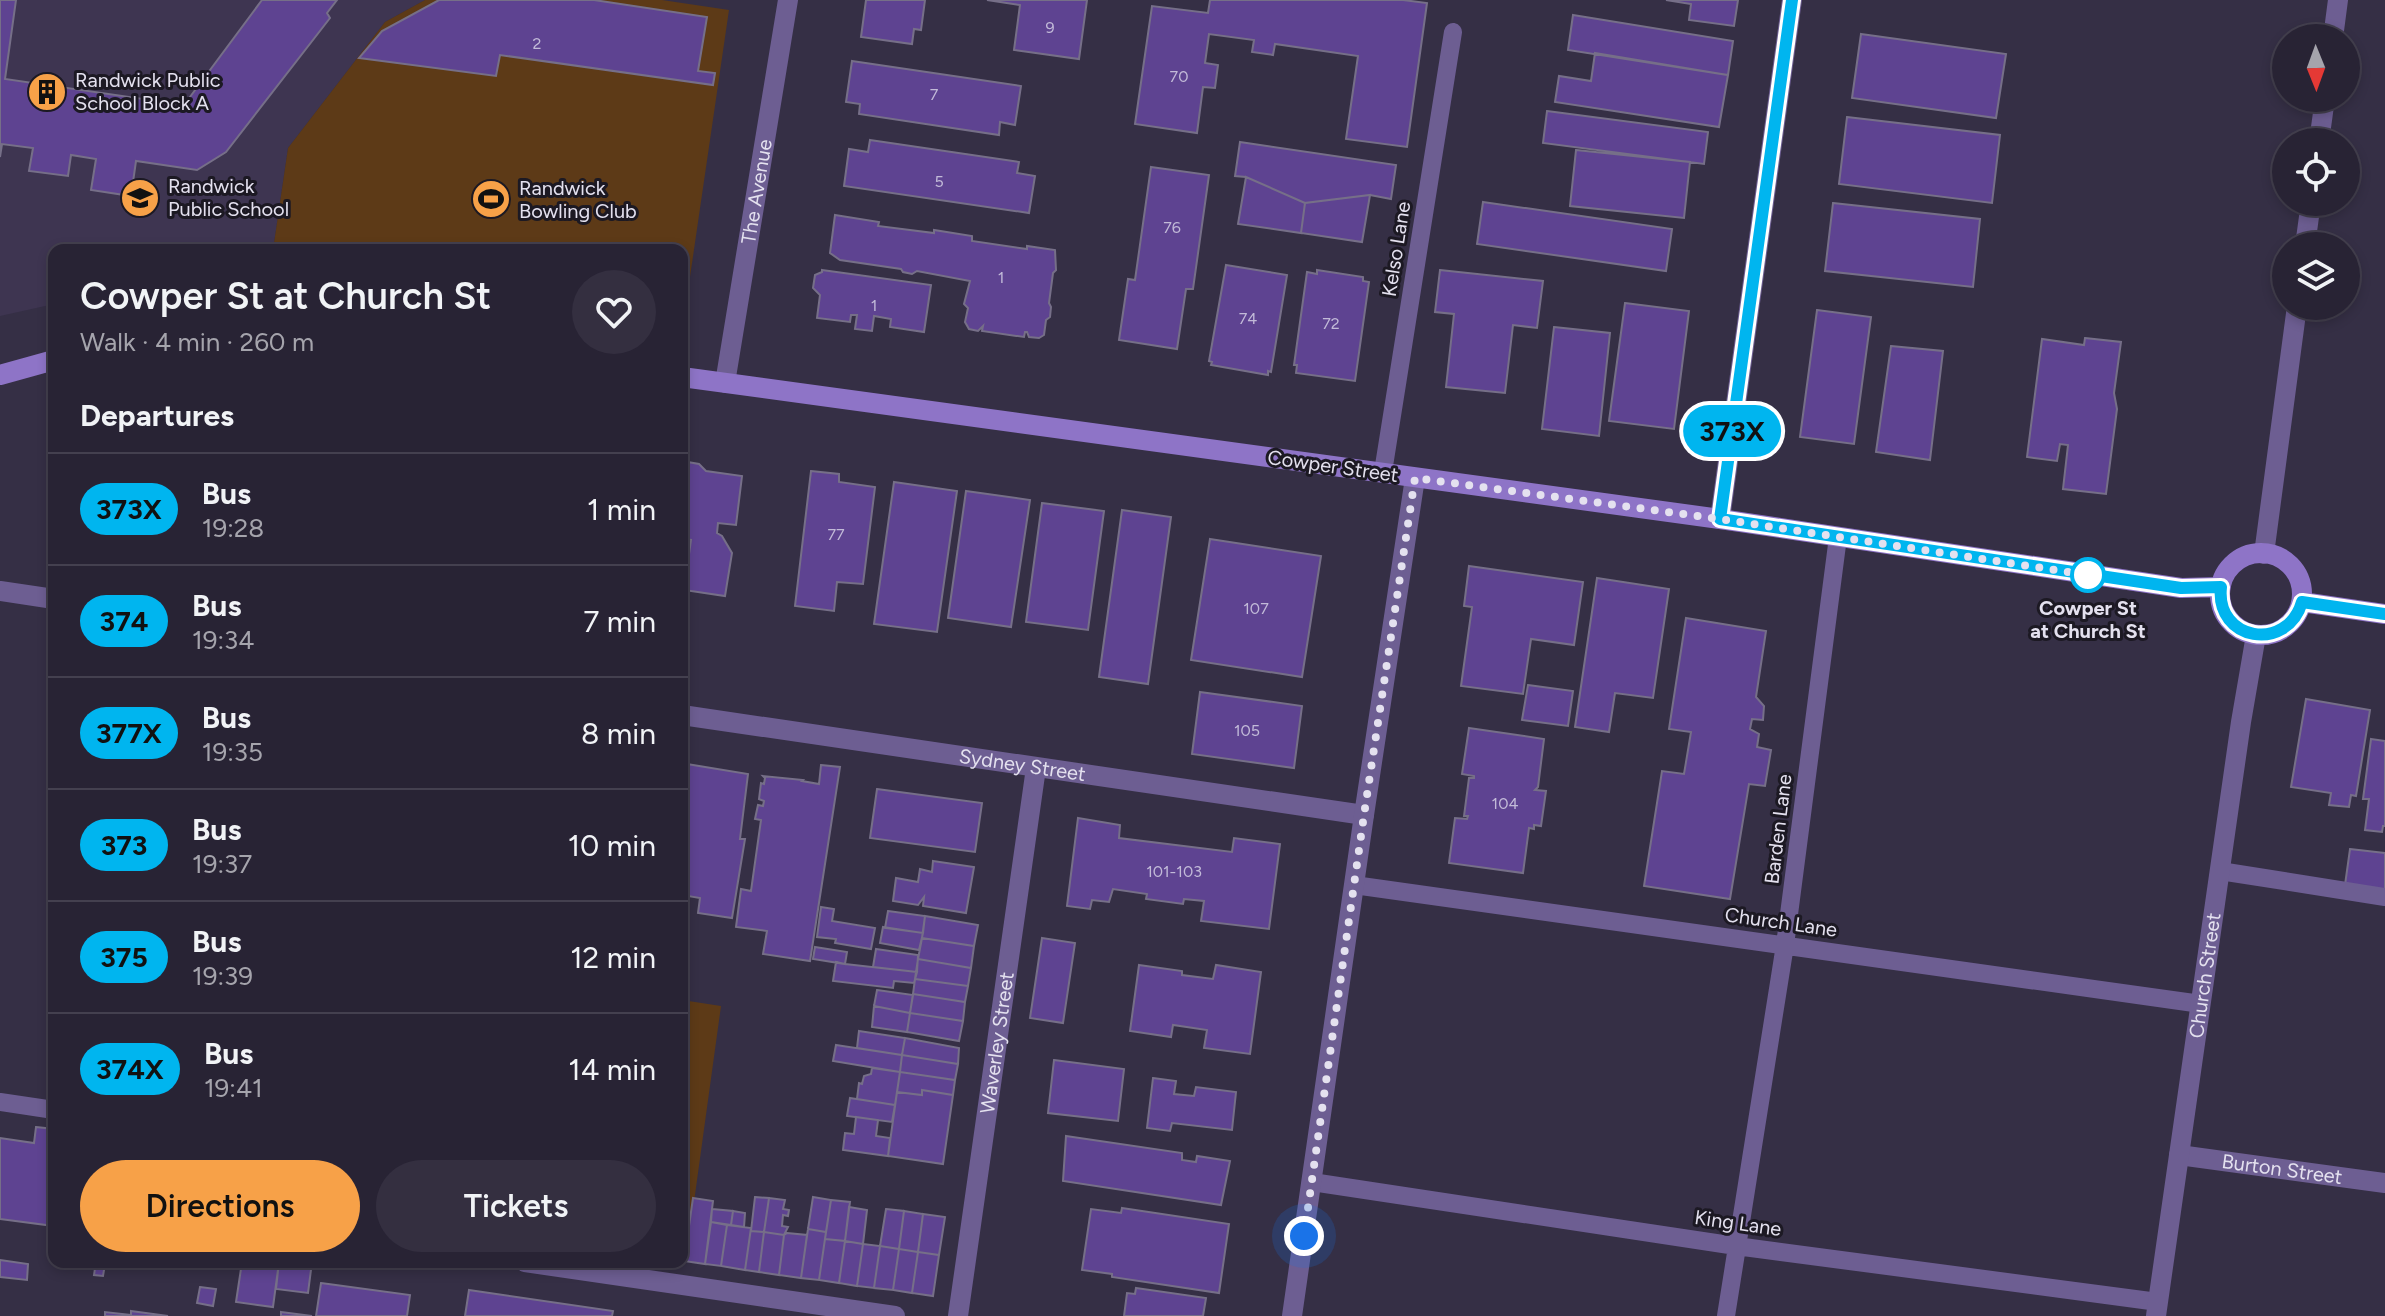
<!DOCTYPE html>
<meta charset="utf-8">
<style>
body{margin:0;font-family:Figtree,sans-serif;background:#342f40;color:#f1f3f6;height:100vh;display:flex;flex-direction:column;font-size:30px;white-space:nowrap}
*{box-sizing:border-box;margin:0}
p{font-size:26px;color:#a5a4ac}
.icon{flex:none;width:44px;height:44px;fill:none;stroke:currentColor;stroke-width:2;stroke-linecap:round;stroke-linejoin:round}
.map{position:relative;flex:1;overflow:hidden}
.side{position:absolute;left:48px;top:244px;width:640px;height:1024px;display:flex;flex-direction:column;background:#282334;border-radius:16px;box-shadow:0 4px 12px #0003,0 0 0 2px #44404f}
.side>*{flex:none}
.badge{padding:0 16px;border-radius:26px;font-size:28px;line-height:52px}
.needle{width:52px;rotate:179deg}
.buttons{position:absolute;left:2272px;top:24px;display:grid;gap:16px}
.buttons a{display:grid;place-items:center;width:88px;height:88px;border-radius:50%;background:#282334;box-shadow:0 4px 12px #0003,0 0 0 2px #44404f;font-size:40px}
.you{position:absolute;width:40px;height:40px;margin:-20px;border:6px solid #fff;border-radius:50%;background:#1a73e8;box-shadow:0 0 0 12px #1a73e833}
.map>.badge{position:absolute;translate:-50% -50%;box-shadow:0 0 0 4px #fff}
h2{padding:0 32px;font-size:30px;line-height:72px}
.round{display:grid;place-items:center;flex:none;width:84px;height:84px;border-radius:42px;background:#342f40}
.headline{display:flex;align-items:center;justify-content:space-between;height:136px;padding:0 32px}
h1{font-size:38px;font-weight:600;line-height:60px}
.button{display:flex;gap:16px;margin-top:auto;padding:16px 32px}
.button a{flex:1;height:92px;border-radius:48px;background:#f7a148;color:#111;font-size:32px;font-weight:600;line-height:92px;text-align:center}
.button a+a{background:#342f40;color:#f1f3f6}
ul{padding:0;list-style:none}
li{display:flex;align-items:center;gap:24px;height:112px;padding:0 32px;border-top:2px solid #44404f}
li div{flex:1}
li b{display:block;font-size:30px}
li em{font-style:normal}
li .badge{min-width:88px;font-weight:700;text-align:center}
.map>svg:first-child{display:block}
.built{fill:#3e3551}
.green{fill:#5d3a17}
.building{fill:#5e4391;stroke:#766f88;stroke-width:2}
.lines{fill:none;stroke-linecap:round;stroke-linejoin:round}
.service{stroke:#6d5e92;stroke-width:18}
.minor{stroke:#6d5e92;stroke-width:20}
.tertiary{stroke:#6d5e92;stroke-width:20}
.secondary{stroke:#8e74c7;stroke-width:20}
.line-casing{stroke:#fff;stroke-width:18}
.line{stroke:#00b5ef;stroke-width:12}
.walk{stroke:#e4e1ef;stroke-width:8;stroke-dasharray:0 14.4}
.stop-dot{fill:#fff;stroke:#00b5ef;stroke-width:4}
.labels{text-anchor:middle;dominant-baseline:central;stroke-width:6;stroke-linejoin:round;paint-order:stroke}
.number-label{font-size:16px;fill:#c2bad8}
.poi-label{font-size:20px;fill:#e4e1ef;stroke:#1c1923;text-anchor:start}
.street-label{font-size:20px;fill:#e4e1ef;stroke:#1c1923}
.stop-label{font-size:20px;font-weight:bold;fill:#e4e1ef;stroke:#1c1923}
</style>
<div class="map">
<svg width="2385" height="1316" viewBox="0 0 2385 1316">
<rect width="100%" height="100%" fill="#352f45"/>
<path class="built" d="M0,0H425L385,22L288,148L273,250L196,248L191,250H54V304L0,316Z"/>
<path class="green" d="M425,0H662L729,10L684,318H682V250H273L288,148L385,22Z
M682,1000L721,1006L686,1260L682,1259Z"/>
<path class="building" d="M0,0H16L5,79L184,105L262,0H337L327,13L330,18L226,152L197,170L136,161L131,196L91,190L96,159L71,155L68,176L29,171L33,148L2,144L0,157Z
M439,0H594L707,17L698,71L715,73L713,85L500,55L496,76L359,58L382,31Z
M866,0H925L921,30L914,29L912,44L861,37Z
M987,0H1087L1079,59L1014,50L1020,5Z
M1210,0H1403L1427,3L1407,147L1346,139L1358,56L1275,44L1273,55L1252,52L1254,40L1209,34L1205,63L1218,65L1215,88L1203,87L1197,133L1135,124L1152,6L1208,13Z
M1666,0H1738L1734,26L1689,20L1691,4Z
M1573,15L1733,41L1728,75L1568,50Z
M1861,34L2006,54L1996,118L1852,98Z
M1595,53L1728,75L1719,127L1555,102L1559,76L1591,81Z
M852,61L1021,86L1015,125L1000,122L999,135L859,114L860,104L846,102Z
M1547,111L1708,132L1704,164L1543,143Z
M1847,117L2000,135L1992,203L1839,184Z
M870,140L1019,162L1017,173L1035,176L1029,213L844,186L849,149L868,152Z
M1240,142L1396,165L1391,199L1370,195L1305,203L1246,177L1235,176Z
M1576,150L1690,162L1684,218L1570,206Z
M1151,167L1209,175L1193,289H1186L1177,349L1119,340L1128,279L1135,280Z
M1246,177L1305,203L1301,233L1238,224Z
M1370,195L1362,242L1301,233L1305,203Z
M1483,202L1672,229L1666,271L1477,244Z
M1833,203L1980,219L1973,287L1825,271Z
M835,215L879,222L878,226L934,233V230L972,236V241L1027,249V246L1055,250L1056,270L1053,273L1049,303L1051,307L1050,317L1046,320L1044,335L1039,338L1029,337L1027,332H1025L1024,337L982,331L983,326L978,331L969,329L965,322L968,308L964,304L970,281L917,271L912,274L903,272L901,269L840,260L830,253Z
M1226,265L1287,275L1271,372L1268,371V375L1211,365L1212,362L1209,361Z
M822,270L931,285L924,332L890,327L891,319L874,316L872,331L855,329L857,315H851L850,322L817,318L820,295L813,288L815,275L822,272Z
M1317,270L1363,277V281L1369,282L1355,381L1296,373L1297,365H1294L1307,272L1317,274Z
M1440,270L1543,281L1537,328L1513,325L1505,393L1446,387L1454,314L1435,312Z
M1625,303L1689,311L1674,429L1609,421Z
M1817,310L1871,317L1854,444L1800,437Z
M1554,327L1610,333L1599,436L1542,429Z
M2085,338L2121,342L2114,393L2117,409L2106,494L2063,489L2068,445L2060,444L2057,461L2027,457L2042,339L2084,345Z
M1891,346L1943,351L1930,460L1876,452Z
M682,461L699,464L706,471L742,476L736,525L718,523L717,533L722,536L732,553L725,596L684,590L691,540L682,539Z
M811,471L839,474V482L875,487L863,584L837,582L834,611L795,606Z
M894,482L957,491L937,632L874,624Z
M966,491L1030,500L1011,627L948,618Z
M1042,503L1104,511L1088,630L1026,622Z
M1122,510L1171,517L1148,684L1099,677Z
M1210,539L1321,556L1302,677L1191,660Z
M1469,566L1583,582L1574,645L1531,639L1523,694L1461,686L1472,607L1464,606Z
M1597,578L1669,589L1653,698L1615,693L1609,732L1575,727Z
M1686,618L1766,631L1756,697L1764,706L1763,720L1752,719L1750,729L1759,734L1757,747L1771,750L1765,786L1749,784L1730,899L1644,886L1662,771L1684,774L1691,732L1669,729Z
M1528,685L1573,691L1568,726L1522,720Z
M1200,692L1302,706L1294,768L1192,754Z
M2306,699L2370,710L2356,796L2351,795L2349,807L2329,805L2331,793L2291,787Z
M1469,728L1544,739L1538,787L1535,790L1546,791L1541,826L1534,825V829L1529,828L1523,873L1449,863L1455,818L1467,819L1468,816H1464L1469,778H1474V776L1462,774Z
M2371,739L2385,741V826H2383L2382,832L2365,830L2369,799H2363Z
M687,764L748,774L740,839H745L732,918L698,913L700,898L682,895V850L684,851L686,838H682V774H686Z
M821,765L840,767L810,961L763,954L767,931L736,927L741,889L751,891L761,820L755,819L758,805L763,806L764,801L759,799L761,783L764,784L765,778L763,776L803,780L802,781L819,784Z
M877,789L982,803L975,852L870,838Z
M1078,818L1120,825L1119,838L1232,852L1234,838L1280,844L1269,929L1201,921L1204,901L1184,899L1183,904L1146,899L1147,894L1113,889L1109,902L1092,900L1090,909L1067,906Z
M2350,849L2385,853V890L2345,885Z
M933,861L974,867L966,913L923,906L924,897L918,905L893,901L896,878L918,882L920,869L932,872Z
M821,907L834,909L832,921L875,928L871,949L835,943L836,939L817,937Z
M888,911L925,916L923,933L885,928Z
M925,916L978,925L974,946L922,938Z
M883,927L923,933L919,950L880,943Z
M922,938L974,946L971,968L918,959Z
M1042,938L1075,943L1063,1023L1030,1018Z
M815,947L847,952L845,964L813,959Z
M876,949L918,955L917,972L873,967Z
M918,959L971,968L968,986L915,979Z
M836,962L845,964L917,972L914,983L894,981L893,988L833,981Z
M1139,965L1182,971V975L1213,979L1216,965L1261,972L1250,1054L1204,1048L1207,1030L1173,1025L1171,1037L1130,1031Z
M915,979L968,986L965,1002L913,994Z
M877,990L913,995L910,1013L874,1006Z
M913,994L965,1002L963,1021L910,1013Z
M874,1006L910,1013L907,1032L872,1027Z
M910,1013L963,1021L959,1041L907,1032Z
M859,1031L905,1038L902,1055L857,1048Z
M905,1038L959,1048L958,1064L902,1055Z
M836,1045L902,1055L900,1072L833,1061Z
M902,1055L958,1064L955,1080L900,1072Z
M1054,1060L1124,1069L1118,1121L1048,1113Z
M872,1068L900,1072L895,1105L857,1099L859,1083L862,1084L864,1076L871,1074Z
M900,1072L955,1080L953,1095L922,1090V1095L897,1092Z
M1153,1078L1176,1081L1174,1094L1194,1096L1196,1087L1236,1092L1232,1130L1172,1123L1170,1131L1147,1128Z
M922,1090L953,1095L943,1164L888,1156L897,1092L922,1095Z
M850,1098L895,1105L892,1122L847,1116Z
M856,1117L878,1120L876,1136L890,1138L888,1156L843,1150L845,1133L854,1134Z
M36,1127L54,1129V1226L0,1219V1138L34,1143Z
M1066,1136L1182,1153V1160L1196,1162L1197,1156L1230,1161L1221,1205L1063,1181Z
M755,1197L769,1198L764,1232L751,1231Z
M813,1197L831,1200L826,1232L808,1229Z
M693,1198L713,1201L705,1264L684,1261Z
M769,1198L785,1200L783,1209L789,1210L788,1216L783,1215L782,1226L788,1227L784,1235L764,1232Z
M831,1200L850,1202L845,1241L825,1239Z
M849,1207L867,1210L863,1244L845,1241Z
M1122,1208L1229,1224L1219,1293L1112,1277V1274L1082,1270L1091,1209L1121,1213Z
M712,1209L733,1211L731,1225L711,1222Z
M886,1209L904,1211L899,1249L880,1246Z
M733,1211L745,1213L744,1227L731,1225Z
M904,1211L923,1214L918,1252L899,1249Z
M923,1214L945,1217L939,1255L918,1252Z
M711,1222L727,1225L721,1266L705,1264Z
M727,1225L751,1228L745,1270L721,1266Z
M751,1228V1231L764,1232L759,1272L745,1270Z
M808,1229L826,1232L819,1280L801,1278Z
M764,1232L784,1235L779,1275L759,1272Z
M787,1233L807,1235L801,1278L779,1275L784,1235Z
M825,1239L845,1241L839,1283L819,1280Z
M845,1241L863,1244L857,1286L839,1283Z
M863,1244L880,1246L874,1288L857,1286Z
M880,1246L899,1249L893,1290L874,1288Z
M899,1249L918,1252L912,1293L893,1290Z
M918,1252L939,1255L933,1296L912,1293Z
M0,1260L28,1264L27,1280L0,1277Z
M96,1262L105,1264L103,1276L94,1275Z
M242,1262H279L273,1307L236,1302Z
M279,1262H312L308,1293L276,1289Z
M321,1283L410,1295L407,1316H316Z
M200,1287L216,1289L213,1306L197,1303Z
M1136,1288L1206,1298L1203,1316H1124L1127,1293L1135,1294Z
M469,1290L613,1311L612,1316H465Z
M131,1311L168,1316H105V1312L131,1315Z
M281,1312L312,1316H281Z"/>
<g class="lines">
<path class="service" d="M1383,472L1453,32
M2220,871L2385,897
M1354,885L2201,1004
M0,1102L54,1110
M1312,1182L1736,1246L2158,1302
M1726,1316L1785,945L1838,537"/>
<g class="minor">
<path d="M2333,38L2338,0"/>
<path d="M2319,142L2325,98"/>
<path d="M2305,246L2311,202"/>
<path id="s1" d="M725,383L788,0"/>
<path d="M1720,519L1792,0"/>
<path d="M2264,554L2297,306"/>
<path d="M0,591L54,599"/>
<path id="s2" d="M682,715L1364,815"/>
<path id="s3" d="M2179,1155L2385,1183"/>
<path d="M525,1262L895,1316"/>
<path id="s4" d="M958,1316L1036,768"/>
<path id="s5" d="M2156,1316L2241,722L2256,635"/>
</g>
<path class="tertiary" d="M1292,1316L1364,815L1415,478"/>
<path class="secondary" d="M0,375L54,360
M682,377L1720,519L2181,588L2221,587
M2220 594a41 41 0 1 1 82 0a41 41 0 1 1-82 0Z
M2302,602L2385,614"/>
</g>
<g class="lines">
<g class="line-casing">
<path id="line" d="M1792,0L1720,519L2181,588L2221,587C2215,641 2287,653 2302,602L2385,614"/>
</g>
<use href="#line" class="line"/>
<path class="walk" d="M1304,1236L1364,815L1415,478L1720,519L2088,575"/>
</g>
<defs>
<g id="building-disc" transform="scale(2)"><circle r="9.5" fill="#f7a148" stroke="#1c1923"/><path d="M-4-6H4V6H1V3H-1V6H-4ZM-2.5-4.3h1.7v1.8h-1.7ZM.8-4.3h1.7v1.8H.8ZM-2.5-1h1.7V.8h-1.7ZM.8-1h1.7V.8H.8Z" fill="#111"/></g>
<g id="school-disc" transform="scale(2)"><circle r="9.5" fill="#f7a148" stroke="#1c1923"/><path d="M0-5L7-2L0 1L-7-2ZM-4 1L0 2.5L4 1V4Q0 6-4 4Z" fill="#111"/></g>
<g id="stadium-disc" transform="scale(2)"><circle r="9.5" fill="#f7a148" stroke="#1c1923"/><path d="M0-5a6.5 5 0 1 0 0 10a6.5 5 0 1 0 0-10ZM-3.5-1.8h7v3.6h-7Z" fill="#111"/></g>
</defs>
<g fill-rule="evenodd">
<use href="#building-disc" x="47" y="92"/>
<use href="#school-disc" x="140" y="198"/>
<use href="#stadium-disc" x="491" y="199"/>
</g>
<circle class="stop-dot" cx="2088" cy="575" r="16"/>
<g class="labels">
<g class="number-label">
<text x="1050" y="27">9</text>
<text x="537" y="43">2</text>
<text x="1179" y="76">70</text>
<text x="934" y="94">7</text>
<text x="939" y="181">5</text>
<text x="1172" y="227">76</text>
<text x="1001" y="277">1</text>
<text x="874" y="305">1</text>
<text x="1248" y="318">74</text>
<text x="1331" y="323">72</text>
<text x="836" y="534">77</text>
<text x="1256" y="608">107</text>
<text x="1247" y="730">105</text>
<text x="1505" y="803">104</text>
<text x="1174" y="871">101-103</text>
</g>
<g class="poi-label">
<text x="75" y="80">Randwick Public<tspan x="75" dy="23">School Block A</tspan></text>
<text x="168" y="186">Randwick<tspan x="168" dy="23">Public School</tspan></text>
<text x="519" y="188">Randwick<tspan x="519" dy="23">Bowling Club</tspan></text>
</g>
<g class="street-label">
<text stroke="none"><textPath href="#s1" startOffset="194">The Avenue</textPath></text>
<text transform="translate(1396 249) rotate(-81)">Kelso Lane</text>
<text transform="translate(1333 466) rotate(8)">Cowper Street</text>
<text stroke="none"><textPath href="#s2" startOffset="344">Sydney Street</textPath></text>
<text transform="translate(1778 829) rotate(-83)">Barden Lane</text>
<text transform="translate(1781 922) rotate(8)">Church Lane</text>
<text stroke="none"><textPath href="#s5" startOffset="344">Church Street</textPath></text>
<text stroke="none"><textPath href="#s4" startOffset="276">Waverley Street</textPath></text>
<text stroke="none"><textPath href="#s3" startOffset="104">Burton Street</textPath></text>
<text transform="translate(1738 1223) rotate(8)">King Lane</text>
</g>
<g class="stop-label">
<text x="2088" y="608">Cowper St<tspan x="2088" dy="23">at Church St</tspan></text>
</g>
</g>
</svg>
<div class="buttons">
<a><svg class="needle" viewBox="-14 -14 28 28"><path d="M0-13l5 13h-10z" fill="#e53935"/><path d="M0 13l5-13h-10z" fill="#a5a4ac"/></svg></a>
<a><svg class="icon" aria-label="locate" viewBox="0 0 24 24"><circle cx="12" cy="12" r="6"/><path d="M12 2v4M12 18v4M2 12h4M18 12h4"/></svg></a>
<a><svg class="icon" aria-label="layers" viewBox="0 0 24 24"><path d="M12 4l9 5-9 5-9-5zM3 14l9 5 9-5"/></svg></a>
</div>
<div class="you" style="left:1304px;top:1236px"></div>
<b class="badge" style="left:1732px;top:431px;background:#00b5ef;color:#111">373X</b>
<section class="side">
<div class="headline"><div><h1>Cowper St at Church St</h1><p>Walk · 4 min · 260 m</p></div><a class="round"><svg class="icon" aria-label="heart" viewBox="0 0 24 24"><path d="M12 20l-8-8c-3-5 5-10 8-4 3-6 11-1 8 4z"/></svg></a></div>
<h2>Departures</h2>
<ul>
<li><span class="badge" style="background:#00b5ef;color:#111">373X</span><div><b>Bus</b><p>19:28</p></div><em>1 min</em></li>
<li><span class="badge" style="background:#00b5ef;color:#111">374</span><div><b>Bus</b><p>19:34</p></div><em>7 min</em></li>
<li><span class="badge" style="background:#00b5ef;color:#111">377X</span><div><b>Bus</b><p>19:35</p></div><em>8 min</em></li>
<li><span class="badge" style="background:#00b5ef;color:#111">373</span><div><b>Bus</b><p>19:37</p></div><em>10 min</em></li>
<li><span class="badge" style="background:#00b5ef;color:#111">375</span><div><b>Bus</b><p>19:39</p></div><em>12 min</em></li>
<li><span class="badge" style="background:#00b5ef;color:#111">374X</span><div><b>Bus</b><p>19:41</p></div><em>14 min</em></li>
</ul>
<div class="button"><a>Directions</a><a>Tickets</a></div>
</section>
</div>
